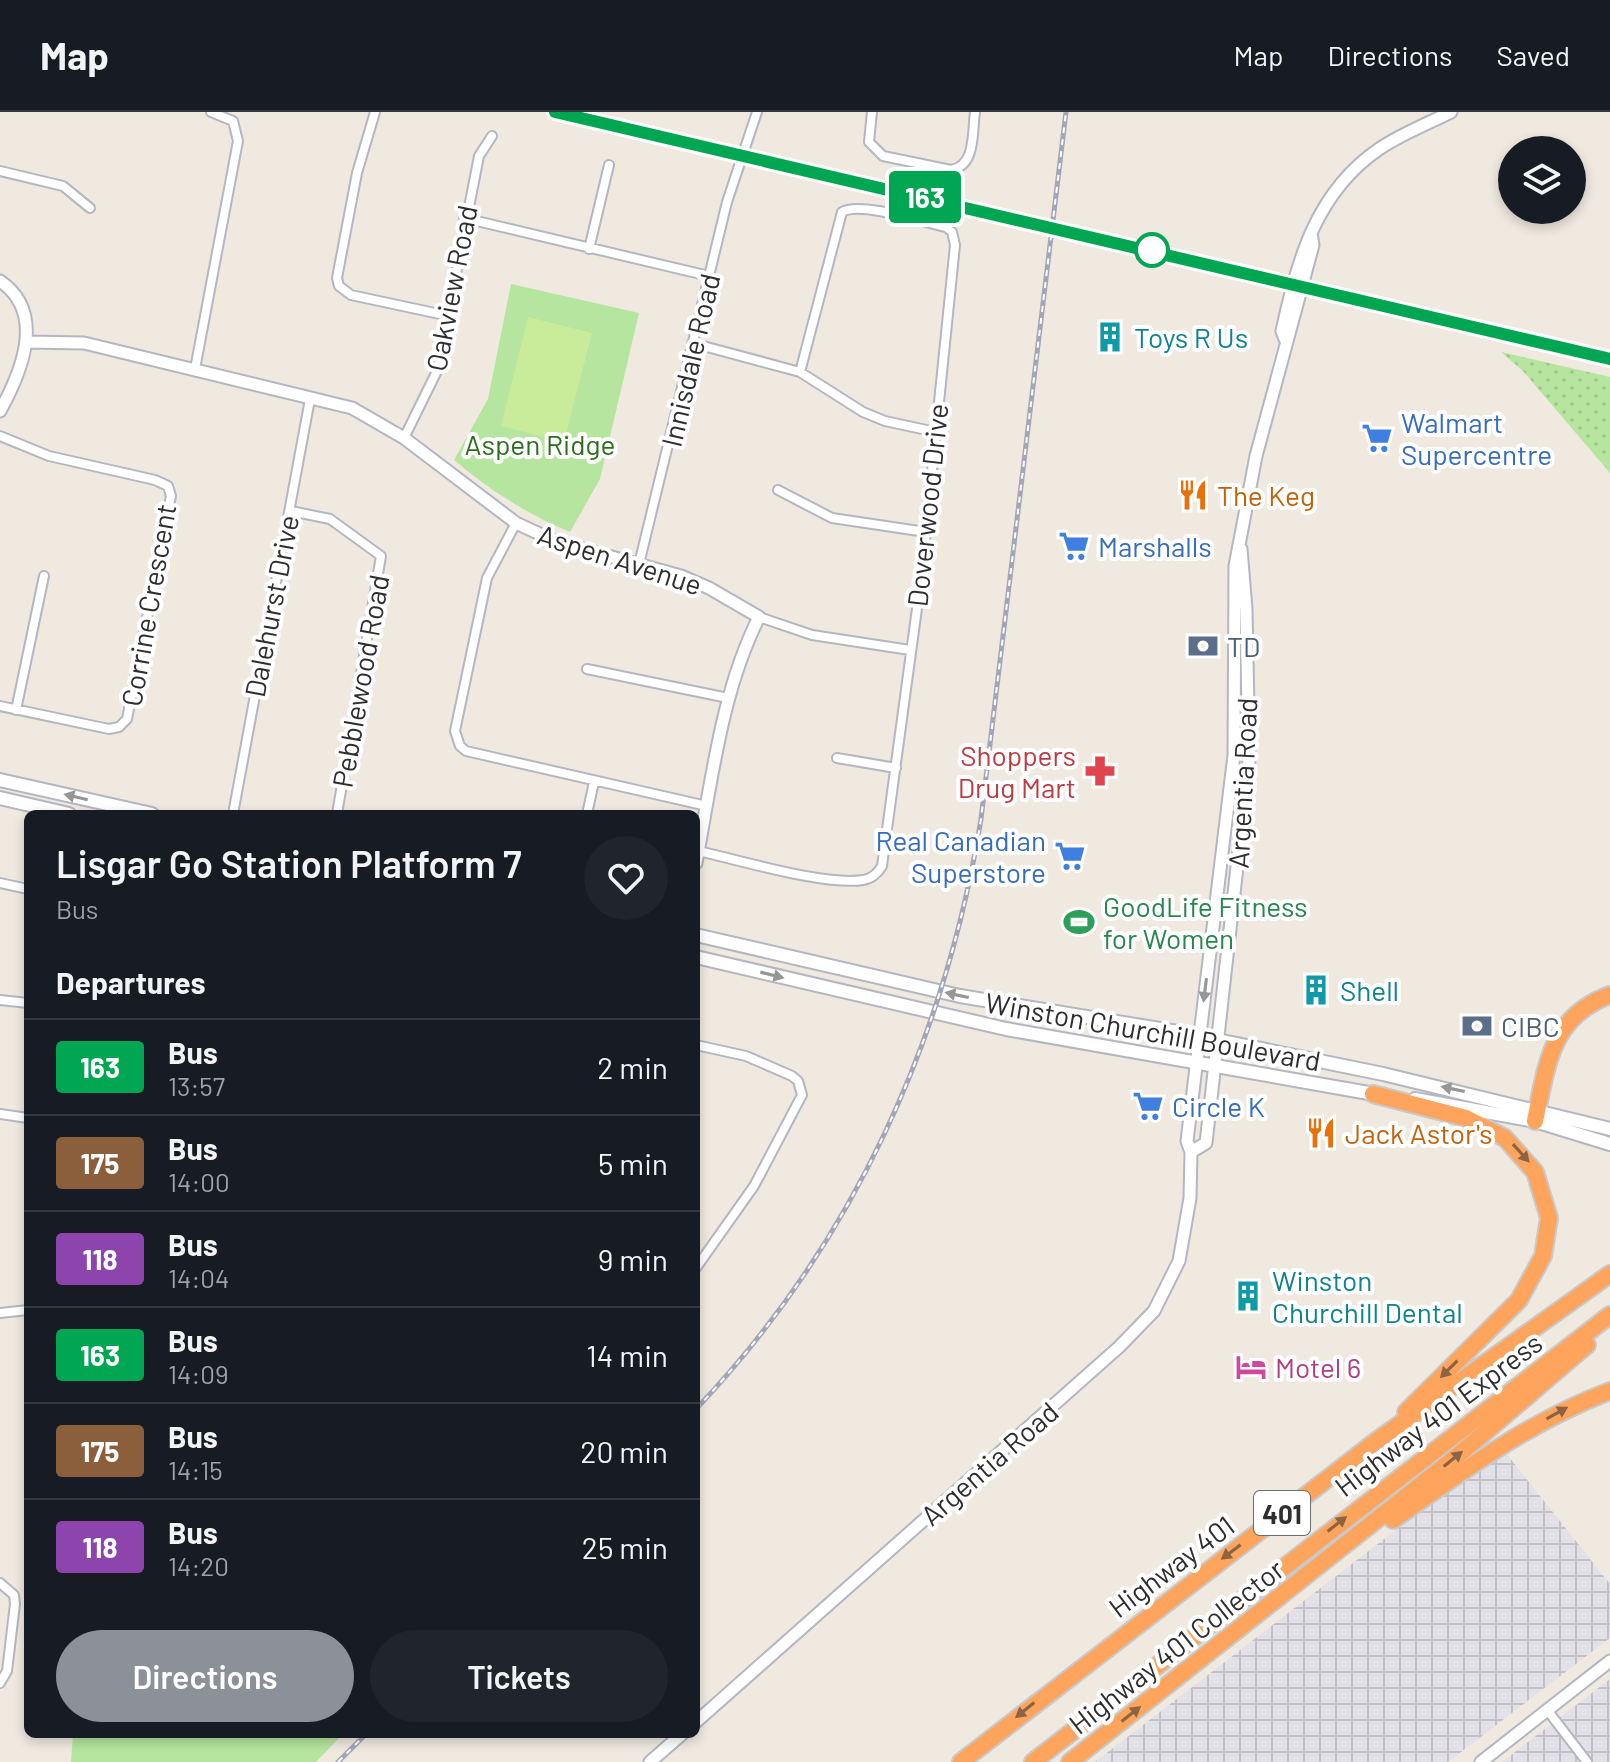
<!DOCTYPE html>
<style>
body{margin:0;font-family:Barlow,sans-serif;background:#20242c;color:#f1f3f6;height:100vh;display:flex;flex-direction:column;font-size:30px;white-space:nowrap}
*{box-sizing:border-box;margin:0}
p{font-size:26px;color:#9ea1a6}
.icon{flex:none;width:44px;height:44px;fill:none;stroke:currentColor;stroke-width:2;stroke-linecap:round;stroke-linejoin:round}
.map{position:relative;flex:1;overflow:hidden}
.panel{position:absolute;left:24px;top:698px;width:676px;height:928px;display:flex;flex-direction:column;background:#171b24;border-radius:12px;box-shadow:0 4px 12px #0003}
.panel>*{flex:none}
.badge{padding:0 16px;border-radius:6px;font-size:28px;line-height:52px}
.tools{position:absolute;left:1498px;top:24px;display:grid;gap:16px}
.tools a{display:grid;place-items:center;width:88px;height:88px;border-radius:50%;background:#171b24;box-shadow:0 4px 12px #0003;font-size:40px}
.map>.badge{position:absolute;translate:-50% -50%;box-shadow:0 0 0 4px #fff}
h2{padding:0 32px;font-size:30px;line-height:72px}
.round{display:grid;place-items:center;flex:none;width:84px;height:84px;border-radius:42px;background:#20242c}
.summary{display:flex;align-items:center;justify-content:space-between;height:136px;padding:0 32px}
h1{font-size:38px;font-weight:600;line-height:60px}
.cta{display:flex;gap:16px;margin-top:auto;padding:16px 32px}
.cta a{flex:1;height:92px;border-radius:48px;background:#8c9099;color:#fff;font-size:32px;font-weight:600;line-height:92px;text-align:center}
.cta a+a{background:#20242c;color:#f1f3f6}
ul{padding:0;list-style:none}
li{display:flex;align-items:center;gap:24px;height:96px;padding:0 32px;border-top:2px solid #363941}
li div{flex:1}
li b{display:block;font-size:30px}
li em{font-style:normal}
li .badge{min-width:88px;font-weight:700;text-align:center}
header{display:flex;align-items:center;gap:48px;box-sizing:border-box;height:112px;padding:0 40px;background:#171b24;border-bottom:2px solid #363941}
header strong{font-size:38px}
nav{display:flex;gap:44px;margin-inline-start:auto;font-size:28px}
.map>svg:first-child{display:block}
.industrial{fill:url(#industrial-grid)}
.grass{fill:url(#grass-dots)}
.park{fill:#b5e59e}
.pitch{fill:#c8ec9a}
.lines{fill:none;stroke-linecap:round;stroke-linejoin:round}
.minor-casing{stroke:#b4b6c1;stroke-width:12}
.tertiary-casing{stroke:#b4b6c1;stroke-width:15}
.secondary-casing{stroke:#b4b6c1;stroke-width:16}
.motorway-casing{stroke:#c9c9c9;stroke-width:20}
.minor{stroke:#fff;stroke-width:8}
.tertiary{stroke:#fff;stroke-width:11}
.secondary{stroke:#fff;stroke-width:12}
.motorway{stroke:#fea45c;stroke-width:16}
.rail-casing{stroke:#a3a5b8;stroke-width:5}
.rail{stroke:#fff;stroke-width:2;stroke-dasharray:6;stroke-linecap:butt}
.oneway{fill:#969696}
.oneway2{fill:#8c6343}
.line-casing{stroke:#fff;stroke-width:18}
.line{stroke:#00a651;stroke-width:12}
.stop-dot{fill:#fff;stroke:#00a651;stroke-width:4}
.labels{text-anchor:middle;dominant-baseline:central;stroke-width:8;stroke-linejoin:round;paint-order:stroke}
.shield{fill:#fff;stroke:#6d6d6d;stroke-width:2}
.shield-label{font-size:26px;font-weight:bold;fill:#2e2e2e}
.street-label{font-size:28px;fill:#2e2e2e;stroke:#fff}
.culture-label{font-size:28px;fill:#0d838f;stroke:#fff;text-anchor:start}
.shop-label{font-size:28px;fill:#366cbe;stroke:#fff;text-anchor:start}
.park-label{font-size:28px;fill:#2b6d1b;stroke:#fff}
.food-label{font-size:28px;fill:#c56008;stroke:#fff;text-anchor:start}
.service-label{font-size:28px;fill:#4e5e75;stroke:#fff;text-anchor:start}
.health-label{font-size:28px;fill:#be3a42;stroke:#fff;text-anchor:end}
.leisure-label{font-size:28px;fill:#27864d;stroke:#fff;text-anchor:start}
.hotel-label{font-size:28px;fill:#b23c85;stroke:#fff;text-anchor:start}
</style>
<header>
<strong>Map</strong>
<nav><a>Map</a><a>Directions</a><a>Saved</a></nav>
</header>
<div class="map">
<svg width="1610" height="1650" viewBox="0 0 1610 1650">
<defs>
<pattern id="industrial-grid" width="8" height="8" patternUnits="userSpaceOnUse" patternTransform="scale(2)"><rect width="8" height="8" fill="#e3e1e8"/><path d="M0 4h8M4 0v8" fill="none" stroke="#c3c1c7"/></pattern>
<pattern id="grass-dots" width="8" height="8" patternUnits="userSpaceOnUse" patternTransform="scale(2)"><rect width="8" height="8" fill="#b5e59e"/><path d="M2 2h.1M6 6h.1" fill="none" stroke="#9cc588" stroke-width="1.8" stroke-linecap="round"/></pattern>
</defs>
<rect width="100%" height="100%" fill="#efe9e0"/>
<path class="industrial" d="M1502,1336L1610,1472V1526L1448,1650H1095Z
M1610,1566V1650H1502L1610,1567Z"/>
<path class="grass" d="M1501,240L1610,265V361L1523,259Z"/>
<path class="park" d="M511,172L639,201L600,367L570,420C525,401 491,379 454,348L488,287Z
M73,1622H343L316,1650H71Z"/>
<path class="pitch" d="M528,205L592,221L564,330L501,314Z"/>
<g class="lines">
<g class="minor-casing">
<path id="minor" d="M375,0L357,61L337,166L339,174L351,183L449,204
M872,0L869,30L883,44L951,58C976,54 972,21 975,0
M0,59L63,74L90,96
M464,106L709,164
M589,137L609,53
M1296,173L1610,247
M692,231L800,260L863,300L885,309L936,320
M195,257L238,29L233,9L211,0
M0,324L49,344L155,368L168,374L171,384L127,607L119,615L109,617L0,594
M404,326L437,259L479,44L492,24
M778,378L832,406L926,420
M291,399L330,407L381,444L337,702
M516,411L487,466L455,619L460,634L466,639L707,694
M639,452L727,90L757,0
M759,505L812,523L910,538
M587,557L728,586
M16,598L44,464
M837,646L896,656
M233,702L310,287
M587,702L594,670
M698,739C739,748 825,774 863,768C871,767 878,761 882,754L921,467L955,133L952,120L946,115C923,110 860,89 842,100L800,260
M0,771L28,777
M0,888L28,891
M696,933L746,944L792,964L798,969L802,983L754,1074L696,1156
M0,1002L28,1006
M0,1201L28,1198
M0,1471L14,1483L15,1492L7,1559L0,1571
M1548,1599L1587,1650"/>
</g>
<g class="tertiary-casing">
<path id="tertiary" d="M555,0L1292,172
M0,169C47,201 21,261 0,299
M1285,227L1282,219C1297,149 1316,80 1379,37C1401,22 1427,12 1451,0
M27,230L84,231L352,296L404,326L516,411L557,430L681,464L709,476L759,505C721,581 712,668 696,751
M1191,1040L1206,1031L1249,648L1246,497L1241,437
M696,1610L1119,1235L1154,1199L1179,1149L1190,1086L1191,1040L1187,1029L1234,643L1235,454L1256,344L1313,133L1311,121
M650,1650L682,1622
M1481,1650L1610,1549"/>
</g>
<g class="secondary-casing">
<path id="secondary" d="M0,668L152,702
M0,686L69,702
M696,823L960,884L1178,920L1383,962L1610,1017
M696,845L1006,917L1380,983
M1415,987L1535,1009L1610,1032"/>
</g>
<g class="motorway-casing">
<path id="motorway" d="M1373,982L1466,1006L1505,1026L1535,1060L1549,1106L1543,1144L1519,1188L1406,1300
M1535,1009C1547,953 1550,905 1610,883
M1393,1408C1463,1359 1530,1309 1610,1279
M961,1650L1375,1330L1610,1162
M1033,1650L1610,1203
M1070,1650L1456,1345L1587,1233"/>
</g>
<use href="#minor" class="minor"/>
<use href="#tertiary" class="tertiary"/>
<use href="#secondary" class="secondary"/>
<use href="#motorway" class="motorway"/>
<g class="rail-casing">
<path id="rail" d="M696,1297C852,1133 945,929 981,707L1066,0
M338,1650L366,1622"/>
</g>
<use href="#rail" class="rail"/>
</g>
<defs><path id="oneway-solid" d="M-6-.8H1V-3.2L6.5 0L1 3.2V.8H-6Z" transform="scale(2)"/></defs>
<g class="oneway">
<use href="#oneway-solid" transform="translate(76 685) rotate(-167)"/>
<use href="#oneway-solid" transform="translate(772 863) rotate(14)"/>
<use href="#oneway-solid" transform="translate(1205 878) rotate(97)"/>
<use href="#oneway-solid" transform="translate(957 883) rotate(-168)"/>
<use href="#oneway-solid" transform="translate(1453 977) rotate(-168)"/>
</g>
<g class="oneway2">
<use href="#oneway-solid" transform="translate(1521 1041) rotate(48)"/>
<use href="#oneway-solid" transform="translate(1449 1257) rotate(135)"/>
<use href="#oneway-solid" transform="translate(1557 1301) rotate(-29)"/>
<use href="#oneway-solid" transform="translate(1453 1347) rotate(-39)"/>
<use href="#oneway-solid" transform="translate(1337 1412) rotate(-38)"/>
<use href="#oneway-solid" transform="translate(1231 1440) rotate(143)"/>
<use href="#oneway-solid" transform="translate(1025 1598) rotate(141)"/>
<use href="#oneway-solid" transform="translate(1131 1602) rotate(-38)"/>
</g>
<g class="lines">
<g class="line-casing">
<path id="line" d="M555,0L1610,247"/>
</g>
<use href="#line" class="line"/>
</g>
<defs>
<g id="building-bare" transform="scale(2.4)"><path d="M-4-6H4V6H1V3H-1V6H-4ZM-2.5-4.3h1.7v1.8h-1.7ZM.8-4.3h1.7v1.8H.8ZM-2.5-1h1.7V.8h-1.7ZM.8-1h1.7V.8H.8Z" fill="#0f9aa8" stroke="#fff" stroke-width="2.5" paint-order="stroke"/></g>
<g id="supermarket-bare" transform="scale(2.4)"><path d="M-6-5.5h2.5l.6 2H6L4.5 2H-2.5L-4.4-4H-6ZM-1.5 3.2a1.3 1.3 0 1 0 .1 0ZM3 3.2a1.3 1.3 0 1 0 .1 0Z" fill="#3f7fe0" stroke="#fff" stroke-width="2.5" paint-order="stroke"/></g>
<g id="restaurant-bare" transform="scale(2.4)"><path d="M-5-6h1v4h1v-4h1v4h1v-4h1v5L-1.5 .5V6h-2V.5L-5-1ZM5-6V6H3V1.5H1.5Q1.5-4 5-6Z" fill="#e8710a" stroke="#fff" stroke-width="2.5" paint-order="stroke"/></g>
<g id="bank-bare" transform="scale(2.4)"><path d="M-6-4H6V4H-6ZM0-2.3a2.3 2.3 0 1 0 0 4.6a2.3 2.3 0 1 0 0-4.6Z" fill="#5c6f8a" stroke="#fff" stroke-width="2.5" paint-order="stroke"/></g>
<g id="pharmacy-bare" transform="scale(2.4)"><path d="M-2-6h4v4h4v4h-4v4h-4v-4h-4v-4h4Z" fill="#e0444e" stroke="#fff" stroke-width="2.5" paint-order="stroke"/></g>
<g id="stadium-bare" transform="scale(2.4)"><path d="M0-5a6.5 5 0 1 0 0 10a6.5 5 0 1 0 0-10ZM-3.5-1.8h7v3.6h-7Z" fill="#2e9e5b" stroke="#fff" stroke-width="2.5" paint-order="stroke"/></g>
<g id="hotel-bare" transform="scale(2.4)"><path d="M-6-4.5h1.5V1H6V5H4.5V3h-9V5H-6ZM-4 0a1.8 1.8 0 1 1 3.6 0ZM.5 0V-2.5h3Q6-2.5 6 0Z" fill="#d1479c" stroke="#fff" stroke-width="2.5" paint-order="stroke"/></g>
</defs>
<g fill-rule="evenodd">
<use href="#building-bare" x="1110" y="225"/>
<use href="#supermarket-bare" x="1377" y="326"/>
<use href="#restaurant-bare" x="1193" y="383"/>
<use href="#supermarket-bare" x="1074" y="434"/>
<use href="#bank-bare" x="1203" y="534"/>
<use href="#pharmacy-bare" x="1100" y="659"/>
<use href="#supermarket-bare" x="1070" y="744"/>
<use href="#stadium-bare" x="1079" y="810"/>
<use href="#building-bare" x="1316" y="878"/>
<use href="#bank-bare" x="1477" y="914"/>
<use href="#supermarket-bare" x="1148" y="994"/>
<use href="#restaurant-bare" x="1321" y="1021"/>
<use href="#building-bare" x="1248" y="1184"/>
<use href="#hotel-bare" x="1251" y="1255"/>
</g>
<circle class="stop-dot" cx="1152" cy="138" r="16"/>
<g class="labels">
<rect class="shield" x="1254" y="1379" width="56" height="44" rx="6"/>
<g class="shield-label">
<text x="1282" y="1401">401</text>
</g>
<g class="street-label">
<text transform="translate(451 176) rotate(-79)">Oakview Road</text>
<text transform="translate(690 248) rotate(-77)">Innisdale Road</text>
<text transform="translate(927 393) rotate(-84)">Doverwood Drive</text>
<text transform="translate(620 447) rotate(18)">Aspen Avenue</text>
<text transform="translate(148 493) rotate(-80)">Corrine Crescent</text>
<text transform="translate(271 494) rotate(-79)">Dalehurst Drive</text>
<text transform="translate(360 569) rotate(-80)">Pebblewood Road</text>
<text transform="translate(1242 671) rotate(-87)">Argentia Road</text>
<text transform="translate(1153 919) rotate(10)">Winston Churchill Boulevard</text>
<text transform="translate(1438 1302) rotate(-37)">Highway 401 Express</text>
<text transform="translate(989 1351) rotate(-41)">Argentia Road</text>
<text transform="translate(1171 1454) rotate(-37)">Highway 401</text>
<text transform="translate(1176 1534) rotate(-38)">Highway 401 Collector</text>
</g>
<g class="culture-label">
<text x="1134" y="225">Toys R Us</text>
<text x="1340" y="878">Shell</text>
<text x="1272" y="1168">Winston<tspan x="1272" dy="32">Churchill Dental</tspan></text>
</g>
<g class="shop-label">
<text x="1401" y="310">Walmart<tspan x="1401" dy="32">Supercentre</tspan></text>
<text x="1098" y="434">Marshalls</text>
<text x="1046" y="728" text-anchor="end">Real Canadian<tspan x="1046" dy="32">Superstore</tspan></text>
<text x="1172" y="994">Circle K</text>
</g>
<g class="park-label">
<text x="540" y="332">Aspen Ridge</text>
</g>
<g class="food-label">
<text x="1217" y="383">The Keg</text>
<text x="1345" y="1021">Jack Astor's</text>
</g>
<g class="service-label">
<text x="1227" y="534">TD</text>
<text x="1501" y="914">CIBC</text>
</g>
<g class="health-label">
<text x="1076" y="643">Shoppers<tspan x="1076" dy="32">Drug Mart</tspan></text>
</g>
<g class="leisure-label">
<text x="1103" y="794">GoodLife Fitness<tspan x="1103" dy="32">for Women</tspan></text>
</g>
<g class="hotel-label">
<text x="1275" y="1255">Motel 6</text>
</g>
</g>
</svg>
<div class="tools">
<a><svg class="icon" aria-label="layers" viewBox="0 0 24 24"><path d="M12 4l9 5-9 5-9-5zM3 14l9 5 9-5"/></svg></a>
</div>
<b class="badge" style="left:925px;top:85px;background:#00a651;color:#fff">163</b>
<section class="panel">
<div class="summary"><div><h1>Lisgar Go Station Platform 7</h1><p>Bus</p></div><a class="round"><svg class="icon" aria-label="heart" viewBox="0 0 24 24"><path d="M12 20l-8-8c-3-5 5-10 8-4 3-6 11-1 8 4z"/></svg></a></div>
<h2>Departures</h2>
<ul>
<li><span class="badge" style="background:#00a651;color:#fff">163</span><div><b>Bus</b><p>13:57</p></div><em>2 min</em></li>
<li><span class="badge" style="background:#8b5e3c;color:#fff">175</span><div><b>Bus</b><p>14:00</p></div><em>5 min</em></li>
<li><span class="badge" style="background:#8e44ad;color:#fff">118</span><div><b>Bus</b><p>14:04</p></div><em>9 min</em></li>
<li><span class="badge" style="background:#00a651;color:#fff">163</span><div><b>Bus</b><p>14:09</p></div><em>14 min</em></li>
<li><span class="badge" style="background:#8b5e3c;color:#fff">175</span><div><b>Bus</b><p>14:15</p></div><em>20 min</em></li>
<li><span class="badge" style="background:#8e44ad;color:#fff">118</span><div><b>Bus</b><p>14:20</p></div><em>25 min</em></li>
</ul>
<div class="cta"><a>Directions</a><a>Tickets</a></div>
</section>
</div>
